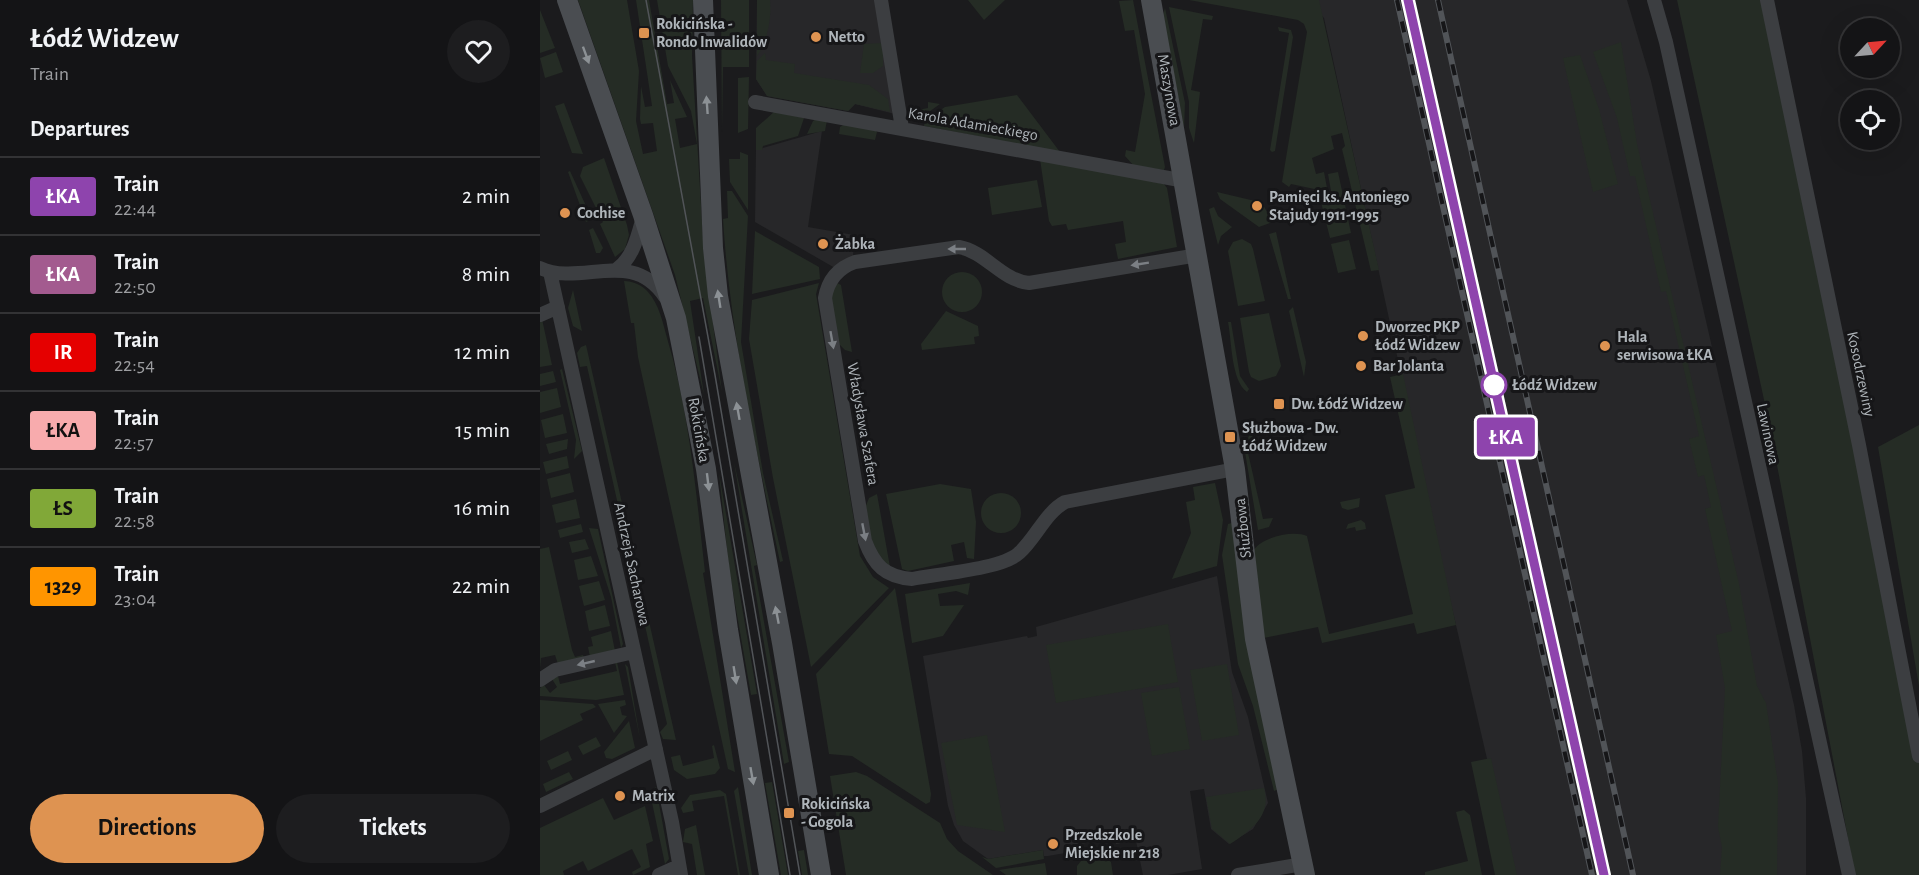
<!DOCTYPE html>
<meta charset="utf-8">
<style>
body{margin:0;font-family:"Alegreya Sans",sans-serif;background:#1d1d1f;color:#f1f3f6;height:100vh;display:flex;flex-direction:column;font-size:22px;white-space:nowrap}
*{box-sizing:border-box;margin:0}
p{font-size:20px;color:#9d9ea1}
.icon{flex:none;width:33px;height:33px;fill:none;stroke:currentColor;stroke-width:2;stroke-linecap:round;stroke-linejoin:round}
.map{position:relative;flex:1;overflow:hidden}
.details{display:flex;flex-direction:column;background:#141416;width:540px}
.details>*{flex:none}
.badge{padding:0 12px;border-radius:4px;font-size:21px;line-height:39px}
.needle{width:39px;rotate:64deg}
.buttons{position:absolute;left:1300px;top:18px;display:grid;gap:12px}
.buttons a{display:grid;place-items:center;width:60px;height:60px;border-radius:50%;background:#141416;box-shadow:0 6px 24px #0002,0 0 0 2px #333335;font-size:30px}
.map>.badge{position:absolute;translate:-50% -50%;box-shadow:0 0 0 3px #fff}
h2{padding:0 30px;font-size:22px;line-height:54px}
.round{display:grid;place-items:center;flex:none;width:63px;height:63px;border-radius:32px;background:#1d1d1f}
.overview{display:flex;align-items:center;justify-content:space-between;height:102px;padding:0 30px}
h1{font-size:28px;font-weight:700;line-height:45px}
.primary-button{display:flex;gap:12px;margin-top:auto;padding:12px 30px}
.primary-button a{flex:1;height:69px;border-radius:36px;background:#de9351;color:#111;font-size:24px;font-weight:700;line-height:69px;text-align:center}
.primary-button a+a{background:#1d1d1f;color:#f1f3f6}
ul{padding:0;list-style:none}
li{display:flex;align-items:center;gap:18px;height:78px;padding:0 30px;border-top:2px solid #333335}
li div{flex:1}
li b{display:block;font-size:22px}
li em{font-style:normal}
li .badge{min-width:66px;font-weight:700;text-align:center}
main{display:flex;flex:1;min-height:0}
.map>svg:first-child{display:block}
.built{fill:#272729}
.green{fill:#252c25}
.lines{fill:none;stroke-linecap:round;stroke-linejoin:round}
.street{stroke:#3c3e41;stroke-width:14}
.secondary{stroke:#4a4d51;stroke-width:20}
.tram{stroke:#515458;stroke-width:1.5}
.rail-casing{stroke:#515458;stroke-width:6}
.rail{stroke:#161618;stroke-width:4;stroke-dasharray:11;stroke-linecap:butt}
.oneway{fill:#8c9195}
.oneway2{fill:#7b7f84}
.line-casing{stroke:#fff;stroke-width:14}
.line{stroke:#8e44ad;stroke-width:9}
.poi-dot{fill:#de9351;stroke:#161618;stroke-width:2}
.stop-dot{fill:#fff;stroke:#8e44ad;stroke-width:3}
.labels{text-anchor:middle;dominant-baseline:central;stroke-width:6;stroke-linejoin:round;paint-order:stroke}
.poi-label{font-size:16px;font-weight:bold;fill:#afb5ba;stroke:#161618;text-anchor:start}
.street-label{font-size:16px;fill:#afb5ba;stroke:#161618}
.stop-label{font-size:16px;font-weight:bold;fill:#afb5ba;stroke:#161618;text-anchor:start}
</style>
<main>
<section class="details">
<div class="overview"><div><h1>Łódź Widzew</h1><p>Train</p></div><a class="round"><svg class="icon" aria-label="heart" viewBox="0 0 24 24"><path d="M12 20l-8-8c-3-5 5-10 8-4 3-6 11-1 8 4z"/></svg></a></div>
<h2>Departures</h2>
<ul>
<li><span class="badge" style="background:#8e44ad;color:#fff">ŁKA</span><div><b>Train</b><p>22:44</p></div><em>2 min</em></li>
<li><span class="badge" style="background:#a35b8f;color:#fff">ŁKA</span><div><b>Train</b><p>22:50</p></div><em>8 min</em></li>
<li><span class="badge" style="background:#e50000;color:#fff">IR</span><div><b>Train</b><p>22:54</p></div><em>12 min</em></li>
<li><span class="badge" style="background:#f8abad;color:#111">ŁKA</span><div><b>Train</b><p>22:57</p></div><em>15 min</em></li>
<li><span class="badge" style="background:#81a838;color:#111">ŁS</span><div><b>Train</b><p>22:58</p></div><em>16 min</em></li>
<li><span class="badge" style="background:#ff9500;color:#111">1329</span><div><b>Train</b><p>23:04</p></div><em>22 min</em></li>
</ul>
<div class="primary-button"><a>Directions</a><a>Tickets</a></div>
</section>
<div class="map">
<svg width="1379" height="875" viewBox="0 0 1379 875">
<rect width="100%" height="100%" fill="#1b1b1d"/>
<path class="built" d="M217,0H336L355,114L315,104L308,111L227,96L216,79Z
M768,0H1087L1111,81L1254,705L1262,751L1266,798V875H974L906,582L784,18Z
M282,131L268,227L314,235L313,259L295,268L215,222L216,150Z
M677,576L692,672L708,717L728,803L713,829L689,844L671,829L664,789L650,791L662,869L628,875H603L596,841L576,844L574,838L524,847L525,853L508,856H504L503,850L448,859L423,841L414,825L408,806L383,656L487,636L488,638L497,636L496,627Z"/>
<path class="green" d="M38,0H87L99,71L96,121L103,154L117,151L113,123L101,124L100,119L101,86L105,107L112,106L96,0H109L127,104L134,103L130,80L147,117L135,119L140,148L157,144L151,111L128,66L117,0H153L152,56L164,255L182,392L163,298L150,301L164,395L135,275Z
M181,0H209V67H183L182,132Z
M217,0H230C232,16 227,43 217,56Z
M428,0H465L444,20Z
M593,0L625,167L624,170L594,166L585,156L586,150L595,152L605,94L594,30L585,31L579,1Z
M649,0H779L839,270L831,271L802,149L805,146L802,133L791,136L794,149L772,158L776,174L784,172L787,188L779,190L751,184L749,187L742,182L767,32L764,24L758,20Z
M1137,0H1227L1379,756V875H1315L1228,418Z
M629,7L673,16L672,20L663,19L651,90L660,92L654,143L649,128V102Z
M625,8L645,103L644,128L623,15Z
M0,10L15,48L0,53Z
M738,27L751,30L753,37L735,151L732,152L730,150L749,33L739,31Z
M1081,42L1097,144L1199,584L1217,686L1226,703L1238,783L1237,875H1180L1182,847L1178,827L1185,688L1176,635L1192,631L1165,509L1171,507L1164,475L1158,477L1149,439L1159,436L1126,291L1121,292L1095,176H1090L1077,118L1053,52Z
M343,43V66L333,73H320L324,44Z
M16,52L23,72L5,78L0,58Z
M225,53L226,60L255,64L254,73L329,85L348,99L350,112L315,104L308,111L227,96L216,79L217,61Z
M1040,55L1059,109L1078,184L1053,192L1023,58Z
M209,77L208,129L198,133V78Z
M477,95L520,152L384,126L385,120L405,107Z
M388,102L400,104L379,119L372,111L388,108Z
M24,103L43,154L32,153L15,106Z
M235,111L264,118L258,136L223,146L222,150H216V128Z
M278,118L287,120L285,131L267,134L273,121Z
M306,123L334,129L337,132L335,140L299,134L300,127Z
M200,152L208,155V210L190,182L189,159H200Z
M64,158L87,225L89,235L85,249L75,257L60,224L63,222L40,176L43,167Z
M500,159L624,184L627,188L637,247L578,259L575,244L586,242L583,221L528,230L526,224L512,226L509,221Z
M30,171L52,219L46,222L28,172Z
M798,172L811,233L790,238L779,194L791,191L788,174Z
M497,180L502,207L452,215L448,188Z
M187,191H192L208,216L201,342L223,473L243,561L240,562C216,449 190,334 183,219L188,218Z
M677,192L715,201L712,206L718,211L723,205L733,222L719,227L680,199Z
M674,207L678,216L692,227L681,236L678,245L669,209Z
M53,228L63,248L60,253H56L49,230Z
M215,231L279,267L280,279L212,294Z
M736,232L751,299H748L729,234Z
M702,239L711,244L713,249L725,301L698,306L688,251L693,242Z
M809,240L816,269L798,273L791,244Z
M402 292a20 20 0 1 1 40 0a20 20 0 1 1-40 0Z
M84,281C93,281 102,285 108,292C119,304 123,323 127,338C150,414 156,494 165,572L163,573L195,772L188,769L98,357L94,323H91Z
M279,283L276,294L320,556L333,577L349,588L271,667L233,478L209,339L212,300Z
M297,283L301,285L312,352L305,350L297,342L290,296Z
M33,290L42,331L33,326L28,308Z
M753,307L766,362L764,377L749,311Z
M406,311L438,326L439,336L434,337L435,344L382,350L381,344Z
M729,313L741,366L736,376L719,381L711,377L709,372L700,318Z
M2,319L12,365L0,367V320Z
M688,322H691L700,376L709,389L707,392C691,380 692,343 688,322Z
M46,345L136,740L123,739L120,732L127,724L47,366L40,367L37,353L41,347Z
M22,369L42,451L34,459L36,440L20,370Z
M13,371L16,382L0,386V374Z
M863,374L916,625L877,634L874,623L782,643L778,627L724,638L714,550C722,537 753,530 767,536L789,634L873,614L845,495L875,488L850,377Z
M17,388L21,407L0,413V392Z
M23,414L27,433L5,438L1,420Z
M724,423L715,433V442L706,444L723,519L733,518L729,527L718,530L704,446L712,430Z
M1379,425V686L1338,447Z
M28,439L27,449L9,454L6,444Z
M27,456L29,468L6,474L3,462Z
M194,462L217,565L214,566L249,762L244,764Z
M30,473L34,492L11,498L7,479Z
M179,473L217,694L211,695L189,569Z
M675,483L683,520L677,566L632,579L651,533L646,502L655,500L653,487Z
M400,484L431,489L436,522L434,559L427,558L424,542L411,545L414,561L368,571L362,569L346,494Z
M441 513a20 20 0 1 1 40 0a20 20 0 1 1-40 0Z
M337,494L350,567L334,552L325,508L329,498Z
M820,498L819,507L808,510L802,508L800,502Z
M36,499L40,518L16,523L12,505Z
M821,520L825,523L826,529L816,531L815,527L806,529L808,524Z
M695,522L739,789L734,791L713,706L698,664L682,555L688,524Z
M41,524L43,532L20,538L18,530Z
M49,528L58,529L83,644L81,648L71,597Z
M45,539L49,549L32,553L29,542Z
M9,547L32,650L35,657L43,655L44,658L18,664L15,655L1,658L0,668V549Z
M51,556L58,576L38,580L34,560Z
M59,581L65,600L44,606L39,586Z
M430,583L428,595L416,591L398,594L400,606L424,605L403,636L372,643L365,594Z
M355,588L391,794L390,802L386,804L312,756L289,754L276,674Z
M65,605L70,626L49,631L45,611Z
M628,624L638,682L516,703L506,645Z
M71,631L75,651L50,657L48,647L53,646L51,637Z
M75,662H77L84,695L56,700L0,696V688L4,685L10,693L17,687L12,679L18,676L20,684L77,671Z
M85,664L88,667L100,739Z
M687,664L699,735L662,741L650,670Z
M639,687L650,749L612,756L601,693Z
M0,700L53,704L56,707L40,714L43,720L0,741Z
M85,700L86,705L80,707L82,715L87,716L74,733L58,704Z
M89,721L95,748L72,759L66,758L64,752Z
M447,735L465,832L417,825L401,743Z
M56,737L61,746L43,755L38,746Z
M174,745L180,768L175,774L147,779L134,770L131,757L140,755L143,766L174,758L172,746Z
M28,751L32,760L11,770L7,761Z
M951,758L977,875H955L931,762Z
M29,772L33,779L6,792L3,784Z
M316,772L327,776L400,823L407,839L418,851L453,875H306L290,776Z
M232,782L248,875H241L225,783Z
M116,787L129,859L125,864L110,793Z
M198,787L212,875H209L194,791Z
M724,788C732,816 711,830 690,844L672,829L666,797Z
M180,790L186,794L200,875H198L184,796L152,801L154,811L143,813L141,808L150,795Z
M63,798L74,820L105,806L113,841L106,844L110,867L93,875L92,872L101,867L92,849L48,871L43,861L23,871L24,875H0V828Z
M924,810L930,815L942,875H885V872L928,861L916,812Z
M156,825L165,875H157L152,844L143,842L145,829Z
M264,850L268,875H262L258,851Z
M503,850L504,859L456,868L442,857L448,859Z
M564,857L571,862L573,875H537V866L541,861Z
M505,863L507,875H466L459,870Z"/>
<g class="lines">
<path class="street" d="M341,0L362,128
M1114,0L1126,42L1309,875
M1227,0L1319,445L1379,756
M215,102L645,181
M658,255L489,283C461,280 446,252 419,247L315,262C298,268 288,280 285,298L325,541C334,565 345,577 372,579C397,574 462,569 479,553C496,538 505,513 525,502L695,469
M0,268C41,287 92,247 125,297
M77,269C93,258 98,235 103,217
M10,272L132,822L141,875
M0,315L18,307
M0,680L15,670L94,652
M0,806L116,749
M119,875L139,866
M698,875L763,864"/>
<path class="secondary" d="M27,0L103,215L136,318L166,469L188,630L229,875
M163,0L173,248L178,296L242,643L281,875
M611,0L695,469L715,639L765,875"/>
<path class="tram" d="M106,0L175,375L260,875
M159,337L250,875"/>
<g class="rail-casing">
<path id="rail" d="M857,0L1052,875
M868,0L1064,875
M898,0L1093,875"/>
</g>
<use href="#rail" class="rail"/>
</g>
<defs><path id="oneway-solid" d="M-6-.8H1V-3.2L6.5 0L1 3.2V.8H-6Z" transform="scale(1.5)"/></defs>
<g class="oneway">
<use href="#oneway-solid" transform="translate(46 55) rotate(70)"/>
<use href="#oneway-solid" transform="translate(167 105) rotate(-94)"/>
<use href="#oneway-solid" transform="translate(179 299) rotate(-99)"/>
<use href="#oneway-solid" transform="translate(198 411) rotate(-100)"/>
<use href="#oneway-solid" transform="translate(168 482) rotate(83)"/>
<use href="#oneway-solid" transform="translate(237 615) rotate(-101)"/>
<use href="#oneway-solid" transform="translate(195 675) rotate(81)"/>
<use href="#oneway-solid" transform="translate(212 776) rotate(80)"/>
</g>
<g class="oneway2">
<use href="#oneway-solid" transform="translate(417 249) rotate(-180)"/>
<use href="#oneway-solid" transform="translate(600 264) rotate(171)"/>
<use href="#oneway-solid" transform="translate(292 340) rotate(80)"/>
<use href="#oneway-solid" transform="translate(324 532) rotate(79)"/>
<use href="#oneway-solid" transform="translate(46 663) rotate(167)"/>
</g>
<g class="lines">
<g class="line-casing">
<path id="line" d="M868,0L1064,875"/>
</g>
<use href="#line" class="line"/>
</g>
<g class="poi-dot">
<rect x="98" y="27" width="12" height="12" rx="3"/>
<circle cx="276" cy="37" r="6"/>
<circle cx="717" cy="206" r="6"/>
<circle cx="25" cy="213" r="6"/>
<circle cx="283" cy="244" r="6"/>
<circle cx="823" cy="336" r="6"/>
<circle cx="1065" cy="346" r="6"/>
<circle cx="821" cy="366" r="6"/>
<rect x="733" y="398" width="12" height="12" rx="3"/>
<rect x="684" y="431" width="12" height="12" rx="3"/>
<circle cx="80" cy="796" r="6"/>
<rect x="243" y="807" width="12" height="12" rx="3"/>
<circle cx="513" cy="844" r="6"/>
</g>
<circle class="stop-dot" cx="954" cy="385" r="12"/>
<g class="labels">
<g class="poi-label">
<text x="116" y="24">Rokicińska -<tspan x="116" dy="18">Rondo Inwalidów</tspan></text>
<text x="288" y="37">Netto</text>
<text x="729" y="197">Pamięci ks. Antoniego<tspan x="729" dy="18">Stajudy 1911-1995</tspan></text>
<text x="37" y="213">Cochise</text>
<text x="295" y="244">Żabka</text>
<text x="835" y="327">Dworzec PKP<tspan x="835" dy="18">Łódź Widzew</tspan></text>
<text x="1077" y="337">Hala<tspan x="1077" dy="18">serwisowa ŁKA</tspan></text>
<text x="833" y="366">Bar Jolanta</text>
<text x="751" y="404">Dw. Łódź Widzew</text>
<text x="702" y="428">Służbowa - Dw.<tspan x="702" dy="18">Łódź Widzew</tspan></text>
<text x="92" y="796">Matrix</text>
<text x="261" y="804">Rokicińska<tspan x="261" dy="18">- Gogola</tspan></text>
<text x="525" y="835">Przedszkole<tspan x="525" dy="18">Miejskie nr 218</tspan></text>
</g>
<g class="street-label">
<text transform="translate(629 90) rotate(80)">Maszynowa</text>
<text transform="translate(433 124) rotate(10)">Karola Adamieckiego</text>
<text transform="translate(1321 374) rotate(78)">Kosodrzewiny</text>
<text transform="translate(323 424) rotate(80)">Władysława Szafera</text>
<text transform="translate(159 430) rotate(80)">Rokicińska</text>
<text transform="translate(1228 434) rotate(78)">Lawinowa</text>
<text transform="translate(703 528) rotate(-96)">Służbowa</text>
<text transform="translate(92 564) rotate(78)">Andrzeja Sacharowa</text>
</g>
<g class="stop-label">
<text x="972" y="385">Łódź Widzew</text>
</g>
</g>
</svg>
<div class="buttons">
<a><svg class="needle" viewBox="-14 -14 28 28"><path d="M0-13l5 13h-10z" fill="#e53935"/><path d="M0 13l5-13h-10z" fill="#9d9ea1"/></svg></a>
<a><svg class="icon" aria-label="locate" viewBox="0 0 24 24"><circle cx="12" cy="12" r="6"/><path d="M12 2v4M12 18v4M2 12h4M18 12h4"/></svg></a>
</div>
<b class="badge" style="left:966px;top:437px;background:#8e44ad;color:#fff">ŁKA</b>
</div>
</main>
